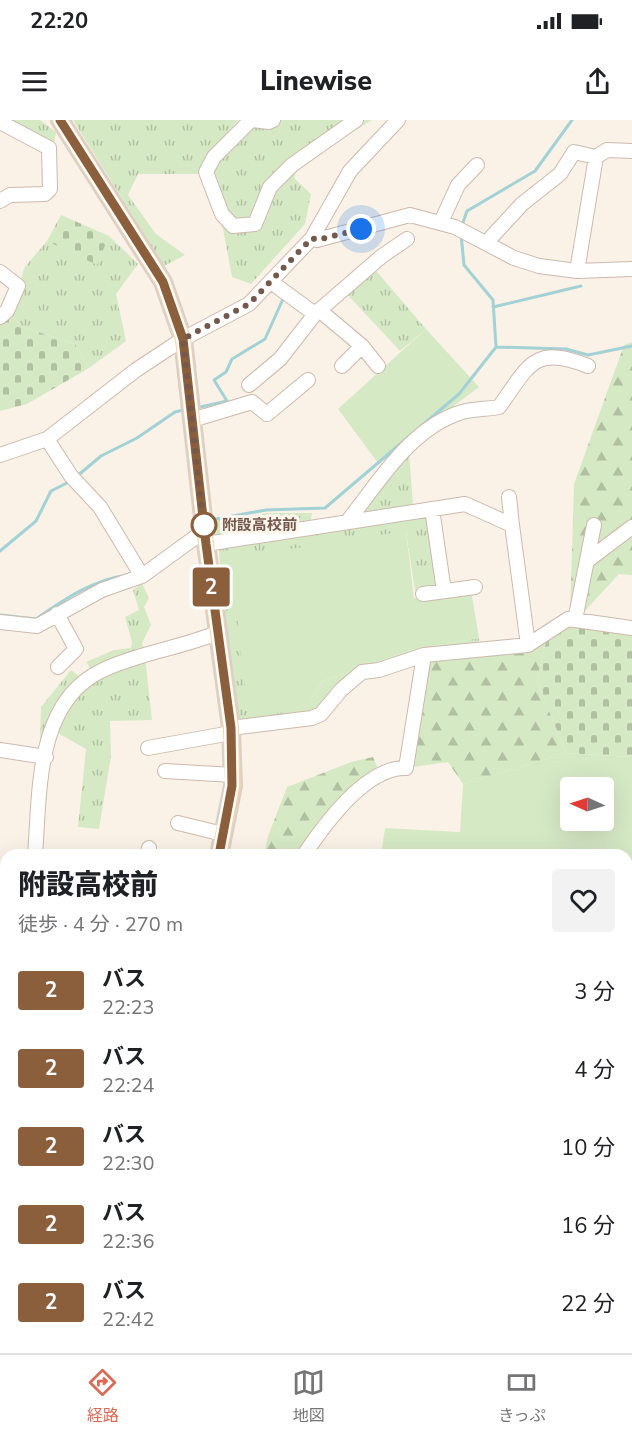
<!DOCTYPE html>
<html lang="ja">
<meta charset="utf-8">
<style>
body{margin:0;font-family:"Nunito Sans","Noto Sans JP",sans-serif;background:#f2f2f2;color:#202124;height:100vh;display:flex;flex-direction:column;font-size:22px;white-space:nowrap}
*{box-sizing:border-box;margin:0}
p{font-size:20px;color:#757577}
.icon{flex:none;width:33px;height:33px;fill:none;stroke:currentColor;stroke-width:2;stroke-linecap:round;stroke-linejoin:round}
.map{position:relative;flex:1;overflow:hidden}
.sheet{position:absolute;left:0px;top:729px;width:633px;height:504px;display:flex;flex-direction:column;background:#fff;border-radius:18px 18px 0 0;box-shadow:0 6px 24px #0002}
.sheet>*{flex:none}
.badge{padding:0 12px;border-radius:4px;font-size:21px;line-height:39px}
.needle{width:39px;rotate:273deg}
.buttons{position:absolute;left:560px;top:657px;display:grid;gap:12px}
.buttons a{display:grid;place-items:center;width:54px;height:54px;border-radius:6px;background:#fff;box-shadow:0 6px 24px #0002;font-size:30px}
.you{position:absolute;width:30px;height:30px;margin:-15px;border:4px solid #fff;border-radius:50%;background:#1a73e8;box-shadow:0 0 0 9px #1a73e833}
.map>.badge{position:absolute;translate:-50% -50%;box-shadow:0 0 0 3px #fff}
.round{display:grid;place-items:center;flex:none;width:63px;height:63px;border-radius:6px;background:#f2f2f2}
.overview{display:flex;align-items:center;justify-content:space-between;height:102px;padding:0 18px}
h1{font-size:28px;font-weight:800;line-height:45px}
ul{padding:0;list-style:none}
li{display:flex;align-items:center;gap:18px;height:78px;padding:0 18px}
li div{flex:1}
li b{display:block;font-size:22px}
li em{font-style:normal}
li .badge{min-width:66px;font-weight:700;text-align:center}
.status{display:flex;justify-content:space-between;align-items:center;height:42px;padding:0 30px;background:#fff;direction:ltr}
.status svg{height:16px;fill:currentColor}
header{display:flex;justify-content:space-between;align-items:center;height:78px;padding:0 18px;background:#fff;font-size:27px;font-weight:800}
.tab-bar{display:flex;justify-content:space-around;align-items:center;height:84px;border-top:2px solid #e0e0e0;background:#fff;font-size:16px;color:#757577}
.tab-bar a{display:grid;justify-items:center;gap:3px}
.tab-bar .selected{color:#e06751}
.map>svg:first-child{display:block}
.grass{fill:url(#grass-tufts)}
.forest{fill:url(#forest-firs)}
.cemetery{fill:url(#cemetery-stones)}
.green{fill:#d6e9c5;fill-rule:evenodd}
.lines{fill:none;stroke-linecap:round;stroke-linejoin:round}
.stream{stroke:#a2d1d6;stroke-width:3}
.minor-casing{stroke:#cdb9ad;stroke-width:16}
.major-casing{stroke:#d8d0cd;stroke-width:20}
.minor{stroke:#fff;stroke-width:14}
.major{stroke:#f7d2a2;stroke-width:16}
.rail{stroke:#b4a5c5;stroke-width:3;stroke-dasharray:9 6;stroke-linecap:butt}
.line-casing{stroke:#fff;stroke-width:14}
.line{stroke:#8b5e3c;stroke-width:9}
.walk{stroke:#74584c;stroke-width:6;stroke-dasharray:0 10.8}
.stop-dot{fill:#fff;stroke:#8b5e3c;stroke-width:3}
.labels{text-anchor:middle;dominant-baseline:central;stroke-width:6;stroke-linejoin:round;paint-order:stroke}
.stop-label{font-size:15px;font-weight:bold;fill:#74584c;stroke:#fef6ed;text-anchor:start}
</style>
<div class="status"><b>22:20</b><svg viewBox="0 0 49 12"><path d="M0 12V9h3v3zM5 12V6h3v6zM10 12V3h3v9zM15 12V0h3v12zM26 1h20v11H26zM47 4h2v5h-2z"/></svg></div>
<header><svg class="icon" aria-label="menu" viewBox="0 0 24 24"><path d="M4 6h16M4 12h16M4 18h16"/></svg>Linewise<svg class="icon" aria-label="share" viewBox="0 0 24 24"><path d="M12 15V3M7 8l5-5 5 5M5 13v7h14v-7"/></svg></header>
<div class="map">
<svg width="632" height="1233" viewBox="0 0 632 1233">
<defs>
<pattern id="grass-tufts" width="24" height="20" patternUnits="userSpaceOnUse" patternTransform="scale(1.5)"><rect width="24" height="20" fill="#d6e9c5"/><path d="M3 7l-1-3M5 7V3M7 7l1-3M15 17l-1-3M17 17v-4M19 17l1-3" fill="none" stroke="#b2c0a2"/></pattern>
<pattern id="forest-firs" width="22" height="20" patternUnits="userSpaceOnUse" patternTransform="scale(1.5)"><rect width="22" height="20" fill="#d6e9c5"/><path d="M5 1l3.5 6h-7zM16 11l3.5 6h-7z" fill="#b2c0a2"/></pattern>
<pattern id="cemetery-stones" width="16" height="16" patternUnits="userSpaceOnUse" patternTransform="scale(1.5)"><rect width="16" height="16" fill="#d6e9c5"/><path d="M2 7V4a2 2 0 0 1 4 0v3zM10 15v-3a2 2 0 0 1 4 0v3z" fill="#b2c0a2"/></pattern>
</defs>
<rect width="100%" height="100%" fill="#fbf2e7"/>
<path class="grass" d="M2,0H40L56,12L54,23Z
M73,0H238L214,30L201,54H138L128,75L156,114L185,135L164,146Z
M257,0H372L298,46L294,58L311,74L305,104L251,164L232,157L223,109L210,75L218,61L211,52C223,31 250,20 257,0Z
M109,116L138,144L116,174L126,221L89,248L75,224L23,207L12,196L24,148L47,121L97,144Z
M372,146L426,209L400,231L344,171Z
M409,331L413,386L362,393Z
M268,393H312L310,406L215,419L213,407L217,399Z
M431,393L441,468L415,471L406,411L305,589L322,561L411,530L479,518V525L379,548L318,592L233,605L214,460L220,455L219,426Z
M142,463L149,478L144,487L151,505L142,523L145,533L93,552L86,542L114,530L131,528L132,522L125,497L139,490L133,470Z
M145,536L152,600L110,601L111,636L99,709L78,707L86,629L51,609L84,561Z
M71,550L83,559L40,624L41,587Z"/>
<path class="forest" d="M632,222V455L619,454L583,493L570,495L574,364L624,225Z
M546,522L537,560L566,633L463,664L448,642L413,647L430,540L513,534Z
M373,637L379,651L330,692L295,735H264L268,716L287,667L351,642Z"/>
<path class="cemetery" d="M61,95L109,116L97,145L47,121Z
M7,191L23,207L75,224L89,248L27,284L0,291V197Z
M568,499L632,508V637L566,633L537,560L548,513Z"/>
<path class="green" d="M426,209L479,267L378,343L338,289Z
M406,411L414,478L471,470L479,518L411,530L322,561L305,589L248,598L231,438Z
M566,633L632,637V753L627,761V735H381L385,708L460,712L463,664ZM570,668H603V700H570Z"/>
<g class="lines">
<path class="stream" d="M462,105L467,91L535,51L572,0
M461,114L464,145L493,180L496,227
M493,187L581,166
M196,288L227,281L214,260L226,252L232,239L265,219L283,179
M76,357L101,336L137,318L175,292L187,289
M210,400L266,390L325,388L459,274L496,227L566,229L588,235L632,226
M0,431L36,401L51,371L71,361
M0,495L36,499C65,479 92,460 128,455"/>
<g class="minor-casing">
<path id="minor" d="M251,0L214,37L206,52L222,94L233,106L255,104L270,67L292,45L356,0
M253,0L269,2L273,0
M0,2L49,28L50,69L45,74L10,75L0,81
M441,102L458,65L477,45
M312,118L317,120L410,95L455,107L514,138L539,146L577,151L632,149
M486,123L522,84L560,54L574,32L596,37L607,30L632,31
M577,151L596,37
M0,152L18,166L7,191L0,197
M319,190L362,226L378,246
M315,194L382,136L407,119
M342,246L362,226
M249,265L280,239L315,194L271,162
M192,300L252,282L267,294L308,260
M47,319L71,356L100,387L142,456
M0,335L47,319L136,250L183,219L249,184L312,118L350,51L398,0
M509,377L512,405
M432,389L444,471
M347,402C379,362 410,308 462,292C474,289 488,289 499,287C529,246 533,224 588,246
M206,424L465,384L512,405L528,525
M587,441L632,407
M423,474L475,467
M57,494L76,529L58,547
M575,500L594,405
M0,502L37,506L102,470L142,456L204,411
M231,608L312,598L321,594L341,570L362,552L379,550L424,535L528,525L568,499L632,508
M148,628L231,613
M0,630L46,637
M165,651L233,655
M178,703L223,714
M35,735C40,673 35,581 103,550C139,533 180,528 217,513
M147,735L149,728
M304,735C324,705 366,647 406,648L424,535
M627,781L632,775
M0,823L6,825
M0,929L6,910
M0,939L6,940
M627,1018L632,1017
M0,1061L6,1063
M627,1110L632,1097
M218,1227L220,1233
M469,1227L474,1233
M546,1227L551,1233
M43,1233V1227
M245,1233L246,1227
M342,1233L349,1227
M390,1233L394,1229L426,1227
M497,1233L500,1227
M596,1233L597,1227"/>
</g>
<g class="major-casing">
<path id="major" d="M60,0L163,162L183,219L206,424L231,608L233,666L219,735
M132,1233V1227"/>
</g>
<use href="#minor" class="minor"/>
<use href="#major" class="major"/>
<path class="rail" d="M0,963L6,973
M170,1227L174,1233"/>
</g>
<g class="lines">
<g class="line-casing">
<path id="line" d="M60,0L163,162L183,219L206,424L231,608L232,666L219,735"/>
</g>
<use href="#line" class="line"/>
<path class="walk" d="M204,405V411L183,219L249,184L312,118L317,120L361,109"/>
</g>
<circle class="stop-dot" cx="204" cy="405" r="12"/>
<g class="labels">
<g class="stop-label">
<text x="222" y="405">附設高校前</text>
</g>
</g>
</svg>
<div class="buttons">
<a><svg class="needle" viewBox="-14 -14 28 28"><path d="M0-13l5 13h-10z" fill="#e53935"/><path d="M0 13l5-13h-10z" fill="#757577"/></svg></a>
</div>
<div class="you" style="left:361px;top:109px"></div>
<b class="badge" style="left:211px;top:467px;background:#8b5e3c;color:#fff">2</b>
<section class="sheet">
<div class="overview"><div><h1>附設高校前</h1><p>徒歩 · 4 分 · 270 m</p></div><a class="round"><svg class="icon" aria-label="heart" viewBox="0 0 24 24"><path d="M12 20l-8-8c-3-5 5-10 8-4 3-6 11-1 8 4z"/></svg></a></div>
<ul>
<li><span class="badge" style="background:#8b5e3c;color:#fff">2</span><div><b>バス</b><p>22:23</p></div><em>3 分</em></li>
<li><span class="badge" style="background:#8b5e3c;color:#fff">2</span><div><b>バス</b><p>22:24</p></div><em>4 分</em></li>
<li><span class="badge" style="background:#8b5e3c;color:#fff">2</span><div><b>バス</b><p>22:30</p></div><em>10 分</em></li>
<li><span class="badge" style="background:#8b5e3c;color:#fff">2</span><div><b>バス</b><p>22:36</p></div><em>16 分</em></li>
<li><span class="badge" style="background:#8b5e3c;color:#fff">2</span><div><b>バス</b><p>22:42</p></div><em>22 分</em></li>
</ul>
</section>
</div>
<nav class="tab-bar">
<a class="selected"><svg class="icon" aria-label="directions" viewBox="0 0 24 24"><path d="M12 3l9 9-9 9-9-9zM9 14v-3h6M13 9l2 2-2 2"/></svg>経路</a>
<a><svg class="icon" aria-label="map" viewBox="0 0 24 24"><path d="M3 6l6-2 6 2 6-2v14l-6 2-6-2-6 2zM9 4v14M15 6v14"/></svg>地図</a>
<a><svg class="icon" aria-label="tickets" viewBox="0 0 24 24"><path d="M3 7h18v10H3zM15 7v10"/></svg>きっぷ</a>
</nav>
